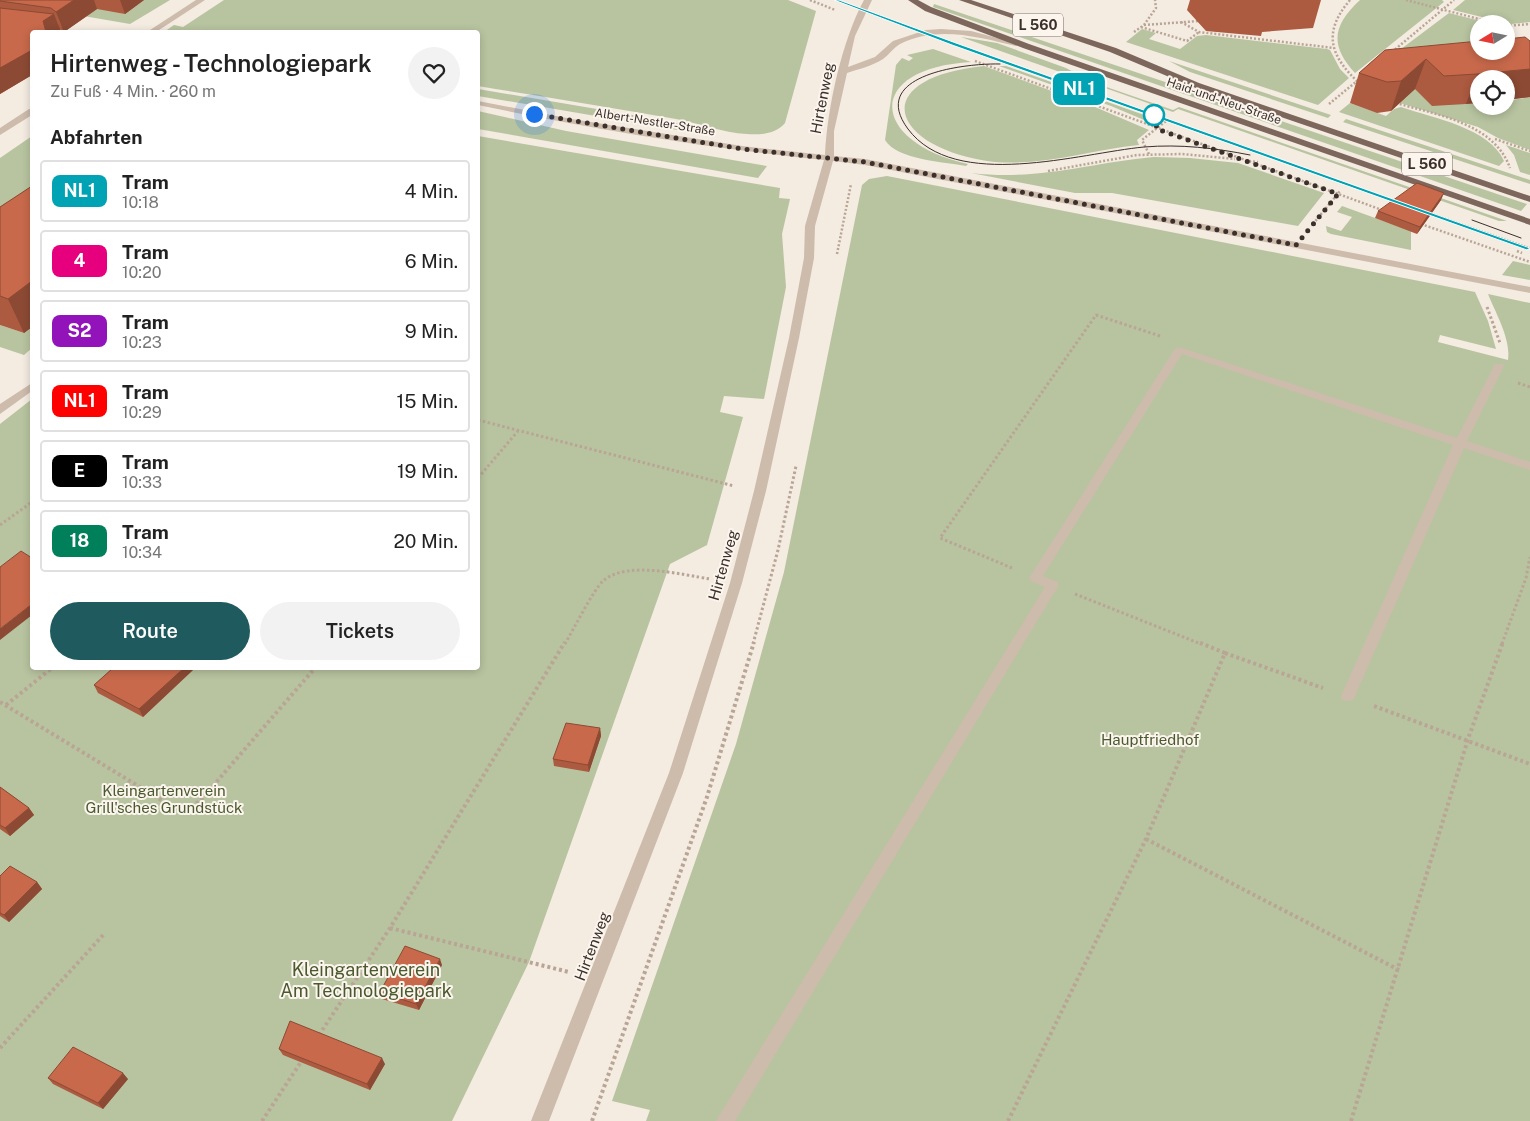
<!DOCTYPE html>
<html lang="de">
<meta charset="utf-8">
<style>
body{margin:0;font-family:"Public Sans",sans-serif;background:#f2f2f2;color:#222;height:100vh;display:flex;flex-direction:column;font-size:19px;white-space:nowrap}
*{box-sizing:border-box;margin:0}
p{font-size:16px;color:#767676}
.icon{flex:none;width:28px;height:28px;fill:none;stroke:currentColor;stroke-width:2;stroke-linecap:round;stroke-linejoin:round}
.map{position:relative;flex:1;overflow:hidden}
.side{position:absolute;left:30px;top:30px;width:450px;height:640px;display:flex;flex-direction:column;background:#fff;border-radius:5px;box-shadow:0 2px 8px #0003}
.side>*{flex:none}
.badge{padding:0 10px;border-radius:8px;font-size:18px;line-height:32px}
.needle{width:32px;rotate:260deg}
.controls{position:absolute;left:1470px;top:15px;display:grid;gap:10px}
.controls a{display:grid;place-items:center;width:45px;height:45px;border-radius:50%;background:#fff;box-shadow:0 2px 8px #0003;font-size:25px}
.you{position:absolute;width:25px;height:25px;margin:-12px;border:4px solid #fff;border-radius:50%;background:#1a73e8;box-shadow:0 0 0 8px #1a73e833}
.map>.badge{position:absolute;translate:-50% -50%;box-shadow:0 0 0 2px #fff}
h2{padding:0 20px;font-size:19px;line-height:45px}
.round{display:grid;place-items:center;flex:none;width:52px;height:52px;border-radius:26px;background:#f2f2f2}
.headline{display:flex;align-items:center;justify-content:space-between;height:85px;padding:0 20px}
h1{font-size:24px;font-weight:600;line-height:38px}
.cta{display:flex;gap:10px;margin-top:auto;padding:10px 20px}
.cta a{flex:1;height:58px;border-radius:30px;background:#1f5a5e;color:#fff;font-size:20px;font-weight:600;line-height:58px;text-align:center}
.cta a+a{background:#f2f2f2;color:#222}
ul{padding:0;list-style:none}
li{display:flex;align-items:center;gap:15px;height:62px;margin:0 10px 8px;padding:0 10px;border:2px solid #e0e0e0;border-radius:5px}
li div{flex:1}
li b{display:block;font-size:19px}
li em{font-style:normal}
li .badge{min-width:55px;font-weight:700;text-align:center}
.map>svg:first-child{display:block}
.green{fill:#b8c4a0}
.lines{fill:none;stroke-linecap:round;stroke-linejoin:round}
.path-far2{stroke:#b9a596;stroke-width:2.5;stroke-dasharray:2 2;stroke-linecap:butt}
.path-far1{stroke:#b9a596;stroke-width:3;stroke-dasharray:2.5 2.5;stroke-linecap:butt}
.path{stroke:#b9a596;stroke-width:4;stroke-dasharray:3 3;stroke-linecap:butt}
.minor{fill:#cdbbac;fill-rule:evenodd}
.major{fill:#7d675c;fill-rule:evenodd}
.tram{stroke:#3b302b;stroke-width:1}
.wall{fill:#ac5a40}
.shaded-wall{fill:#8c4a34}
.building{fill:#c8694b;stroke:#8c4a34}
.line{fill:#00a3b4;stroke:#fff}
.walk{stroke:#3b302b;stroke-width:5;stroke-dasharray:0 9}
.stop-dot{fill:#fff;stroke:#00a3b4;stroke-width:2.5}
.labels{text-anchor:middle;dominant-baseline:central;stroke-width:4;stroke-linejoin:round;paint-order:stroke}
.far-street-label{font-size:12px;fill:#3b302b;stroke:#fbf5ee}
.shield{fill:#fbf5ee;stroke:#756b66;stroke-width:1}
.shield-label{font-size:14px;font-weight:bold;fill:#3b302b}
.street-label{font-size:15px;fill:#3b302b;stroke:#fbf5ee}
.park-label{font-size:15px;fill:#4a5a2e;stroke:#fbf5ee}
.near-park-label{font-size:18px;fill:#4a5a2e;stroke:#fbf5ee}
</style>
<div class="map">
<svg width="1530" height="1121" viewBox="0 0 1530 1121">
<rect width="100%" height="100%" fill="#f4ebe1"/>
<path class="green" d="M144,0H170L130,24L72,14Z
M224,0H788L816,11L785,123C776,134 761,135 747,134C722,133 700,123 676,119C610,107 544,97 478,86V32H164L174,25L183,27Z
M1360,0H1442L1444,2L1355,73C1329,45 1333,25 1360,0Z
M1465,0H1530V22L1511,24L1453,10Z
M934,4L1527,204L1521,211L933,7Z
M1449,13L1492,24H1479V51L1381,64Z
M1142,29L1156,33L1149,39L1180,49L1197,36L1206,35L1327,49L1330,50L1340,69L1349,78L1318,105L1126,42Z
M961,37L997,43L1066,68L1092,82L1173,110L1179,107L1507,221H1499L1178,109L1173,112Z
M933,49L971,62C865,68 868,141 968,164L966,166C945,162 897,160 885,140L896,65L902,58L909,61L913,58L907,55Z
M1169,61L1331,115L1328,118L1190,72Z
M984,66L1095,107L1149,130L1137,140L1139,145C1090,150 1037,168 987,161C889,146 867,78 984,66Z
M999,66H1006L1161,121L1156,125L1111,106Z
M1370,74L1466,104L1479,103V106H1506V101L1530,97V150L1498,138L1478,127L1400,103Z
M478,89L674,122L714,133L713,136L478,96Z
M1350,103L1386,116L1394,109L1401,107C1433,118 1490,128 1504,161L1499,166L1339,112Z
M478,111L566,131L767,166L758,178L478,129Z
M1346,119L1530,180V184L1343,122Z
M32,136V216L0,239V158Z
M478,136L780,188L779,198L790,199L782,234L786,287L764,399L724,396L720,412L743,417L707,545L670,564L529,962L452,1121H0V424L32,399V668H478Z
M1506,145L1530,153V175L1520,172L1514,155Z
M1154,157L1190,158L1238,163L1324,193L1298,226L1112,193H1075L971,173C1039,181 1088,163 1154,157Z
M887,176L1475,292L1488,321L1496,349L1440,335L1438,342L1508,360C1511,339 1496,314 1488,294L1530,303V1121H646L650,1110L612,1101L736,744L784,572L862,185L869,179Z
M1342,206L1411,231V250L1331,234L1327,232L1326,226L1341,231L1352,217L1337,212Z
M1513,261L1530,265V280L1502,275Z
M0,325L24,333L32,327V348L24,355L0,347Z"/>
<g class="lines">
<path class="path-far2" d="M810,0L835,10
M1350,0C1322,33 1330,56 1360,84
M1406,0L1498,24
M1181,22L1199,32L1334,48
M1144,25L1199,21
M1506,26L1530,24
M1141,27L1187,41L1199,32
M1134,32L1144,25L1156,8L1155,0
M1392,52L1454,0
M975,61L1382,210
M1396,103C1437,115 1494,123 1510,168
M1329,104L1357,81
M1495,139L1530,151
M1149,154L1142,140L1166,121
M1249,161L1258,162
M1048,171L1137,155L1182,154L1235,159
M1313,224L1340,191
M1421,224L1530,262
M1517,251L1522,253
M837,254L851,184"/>
<path class="path-far1" d="M1487,307L1500,343
M1518,383L1530,387
M478,420L734,486
M478,478L518,431
M0,525L32,502
M1012,568L940,538L1096,315L1160,336
M1075,594L1201,644
M565,644C573,630 594,589 603,581C627,560 683,575 710,579
M753,644L778,550L796,466
M1502,644L1526,578L1530,557"/>
<path class="path" d="M1225,653L1323,688
M0,702L176,809L186,810L200,801L315,668
M6,705L52,668
M1374,706L1530,764
M1146,839L1399,970
M390,928L569,972
M319,1035L390,928L565,642
M0,1048L105,933
M262,1121L303,1059
M592,1121L707,797L754,642
M1008,1121L1146,839L1225,653L1198,642
M1351,1121L1468,739L1503,642"/>
<path class="minor" d="M196,0H205L156,32H147Z
M864,0H872L855,36L848,67L875,57L893,41L926,30L941,29L971,31L1020,44L1016,46C979,37 936,25 900,44C893,48 889,55 883,59C872,66 859,69 847,73L834,131V156L865,159L1530,287V293L865,165L833,161L815,226L814,258L799,338L766,491L742,583L683,773L549,1121H531L669,773L730,583L754,491L789,338L804,258L805,226L824,160C707,148 592,129 478,105V101L572,119L742,146L825,155C827,109 842,40 864,0Z
M29,109H32V115L0,135V128Z
M1179,347L1457,438L1494,366L1495,364H1503L1504,366L1467,441L1530,462V470L1464,448L1355,696L1353,700L1348,701L1343,700L1341,696L1453,445L1182,354L1043,576L1057,582L1059,585L1057,588L735,1121H716L1045,587L1031,581L1029,578L1031,575L1174,350Z
M32,383V391L0,414V404Z"/>
<path class="major" d="M908,0H918L931,7L1029,44L1530,219V225L1023,48L925,11Z
M959,0H971L1116,48L1199,83L1530,196V202L1193,87L1110,52Z"/>
<path class="tram" d="M837,0L1011,65L1530,248
M1000,64C967,63 867,74 908,129C955,192 1080,153 1144,147C1180,144 1215,148 1250,155
M1472,220L1521,238"/>
</g>
<path class="wall" d="M0,0H144L125,14L97,9L64,32L59,29L61,32H32V75L0,94Z
M1190,0H1321L1313,28L1262,32L1261,36L1206,31L1187,10Z
M1530,41V97L1466,104L1432,106L1415,89L1391,111L1377,113L1350,103L1359,73L1385,50Z
M32,186V327L24,333L0,325V207Z
M1441,200L1417,234L1375,218L1378,211Z
M113,668H194V669L143,717L98,693L94,685Z
M600,728L601,736L589,772L554,766L553,759Z
M0,787L29,808L34,815L10,836L0,829Z
M0,876L37,882L42,889L9,922L0,916Z
M442,965L419,1010L382,999L380,992Z
M279,1049L385,1064L370,1090L283,1055Z
M48,1078L128,1079L103,1109L53,1084Z"/>
<path class="shaded-wall" d="M74,0H94L97,9L64,32L56,12Z
M120,0H144L125,14Z
M54,14L61,32H46L43,21Z
M32,50V75L0,94V68Z
M1426,59L1415,89L1391,111L1401,81Z
M1530,69V97L1506,100V79H1479V103L1466,104L1477,74Z
M1444,193L1441,200L1417,234L1420,227Z
M32,281V327L24,333L8,299Z
M32,604V615L0,640V629Z
M184,668H194V669L143,717L139,709Z
M600,728L601,736L589,772L588,765Z
M29,808L34,815L10,836L5,828Z
M37,882L42,889L9,922L4,915Z
M440,959L442,965L419,1010L416,1004Z
M382,1058L385,1064L370,1090L367,1084Z
M123,1073L128,1079L103,1109L98,1103Z"/>
<path class="building" d="M0,0H74L56,12L51,8L0,1Z
M0,8L54,14L43,21L46,32H32V50L0,68Z
M1525,37L1530,41V69L1477,74L1444,76L1426,59L1401,81L1387,82L1359,73L1385,50L1479,41V51H1506V39Z
M1417,183L1444,193L1420,227L1378,211Z
M32,186V281L8,299L0,296V207Z
M21,551L32,558V604L0,629V567Z
M113,668H184L139,709L94,685Z
M566,723L600,728L588,765L553,759Z
M0,787L29,808L5,828L0,825Z
M10,866L37,882L4,915L0,913V876Z
M405,946L440,959L416,1004L380,992Z
M290,1021L382,1058L367,1084L279,1049Z
M73,1047L123,1073L98,1103L48,1078Z"/>
<path class="line" d="M834,0H839L956,43L1530,248L1527,250L952,45Z"/>
<g class="lines">
<path class="walk" d="M534,114L742,149L865,162L1296,245L1338,194L1157,129L1154,115"/>
</g>
<circle class="stop-dot" cx="1154" cy="115" r="10"/>
<g class="labels">
<g class="far-street-label">
<text transform="translate(1224 101) rotate(19)">Haid-und-Neu-Straße</text>
<text transform="translate(655 122) rotate(9)">Albert-Nestler-Straße</text>
</g>
<g class="shield">
<rect x="1013" y="13.5" width="50" height="23" rx="4"/>
<rect x="1402" y="152.5" width="50" height="23" rx="4"/>
</g>
<g class="shield-label">
<text x="1038" y="25">L 560</text>
<text x="1427" y="164">L 560</text>
</g>
<g class="street-label">
<text transform="translate(822 98) rotate(-79)">Hirtenweg</text>
<text transform="translate(723 565) rotate(-74)">Hirtenweg</text>
<text transform="translate(592 946) rotate(-69)">Hirtenweg</text>
</g>
<g class="park-label">
<text x="1150" y="739">Hauptfriedhof</text>
<text x="164" y="790">Kleingartenverein<tspan x="164" dy="17">Grill'sches Grundstück</tspan></text>
</g>
<g class="near-park-label">
<text x="366" y="969">Kleingartenverein<tspan x="366" dy="21">Am Technologiepark</tspan></text>
</g>
</g>
</svg>
<div class="controls">
<a><svg class="needle" viewBox="-14 -14 28 28"><path d="M0-13l5 13h-10z" fill="#e53935"/><path d="M0 13l5-13h-10z" fill="#767676"/></svg></a>
<a><svg class="icon" aria-label="locate" viewBox="0 0 24 24"><circle cx="12" cy="12" r="6"/><path d="M12 2v4M12 18v4M2 12h4M18 12h4"/></svg></a>
</div>
<div class="you" style="left:534px;top:114px"></div>
<b class="badge" style="left:1079px;top:89px;background:#00a3b4;color:#fff">NL1</b>
<section class="side">
<div class="headline"><div><h1>Hirtenweg - Technologiepark</h1><p>Zu Fuß · 4 Min. · 260 m</p></div><a class="round"><svg class="icon" aria-label="heart" viewBox="0 0 24 24"><path d="M12 20l-8-8c-3-5 5-10 8-4 3-6 11-1 8 4z"/></svg></a></div>
<h2>Abfahrten</h2>
<ul>
<li><span class="badge" style="background:#00a3b4;color:#fff">NL1</span><div><b>Tram</b><p>10:18</p></div><em>4 Min.</em></li>
<li><span class="badge" style="background:#e6007e;color:#fff">4</span><div><b>Tram</b><p>10:20</p></div><em>6 Min.</em></li>
<li><span class="badge" style="background:#9313ba;color:#fff">S2</span><div><b>Tram</b><p>10:23</p></div><em>9 Min.</em></li>
<li><span class="badge" style="background:#f00;color:#fff">NL1</span><div><b>Tram</b><p>10:29</p></div><em>15 Min.</em></li>
<li><span class="badge" style="background:#000;color:#fff">E</span><div><b>Tram</b><p>10:33</p></div><em>19 Min.</em></li>
<li><span class="badge" style="background:#00805a;color:#fff">18</span><div><b>Tram</b><p>10:34</p></div><em>20 Min.</em></li>
</ul>
<div class="cta"><a>Route</a><a>Tickets</a></div>
</section>
</div>
